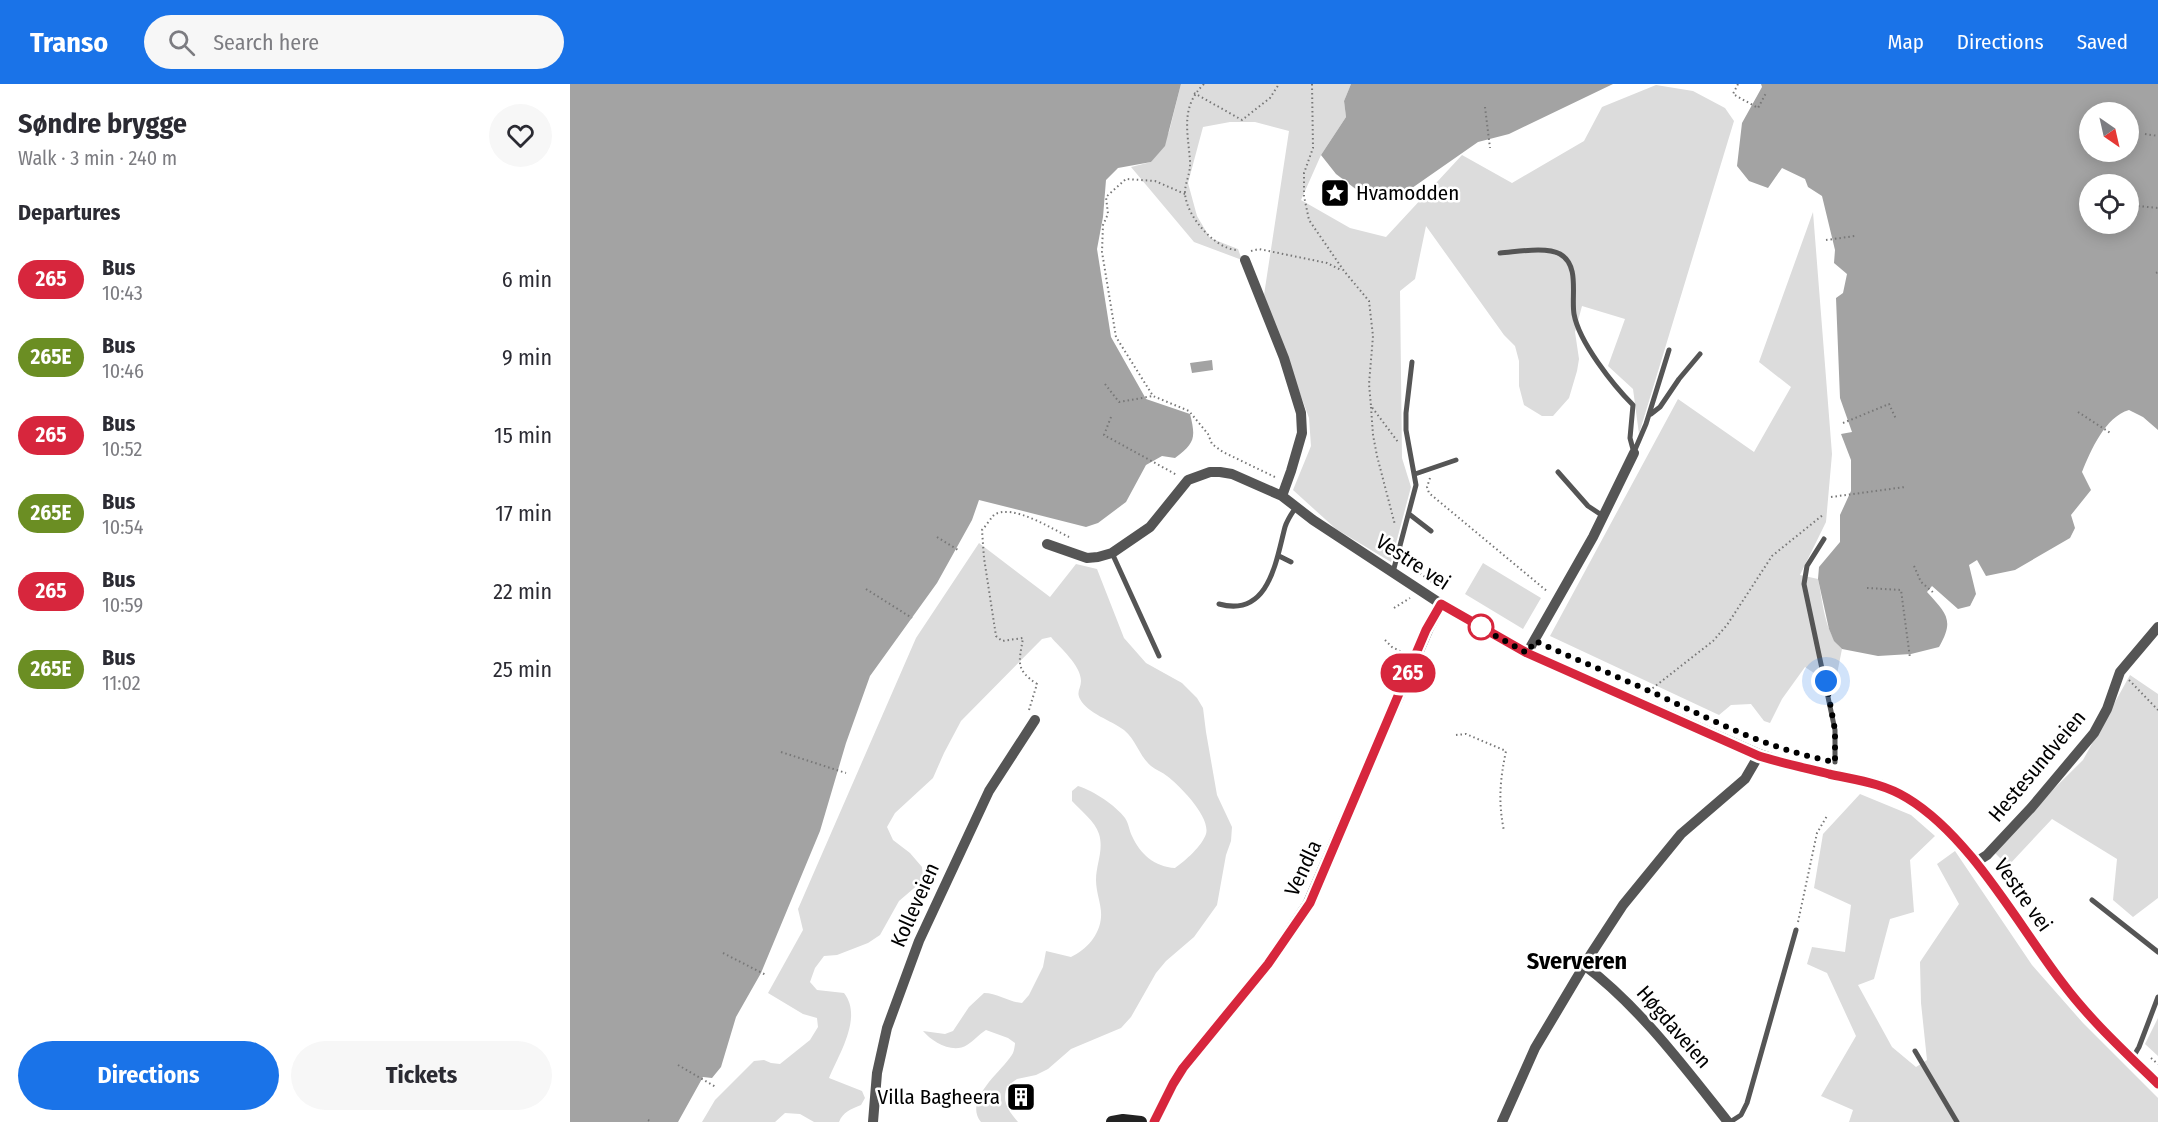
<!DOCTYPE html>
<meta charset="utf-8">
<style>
body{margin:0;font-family:"Fira Sans Condensed",sans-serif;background:#f7f7f7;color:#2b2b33;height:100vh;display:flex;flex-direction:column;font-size:22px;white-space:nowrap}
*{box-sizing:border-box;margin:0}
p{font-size:20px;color:#7c7c81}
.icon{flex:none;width:33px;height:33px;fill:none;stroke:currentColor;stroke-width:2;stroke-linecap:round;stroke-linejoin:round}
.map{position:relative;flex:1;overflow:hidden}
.side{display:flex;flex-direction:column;background:#fff;width:570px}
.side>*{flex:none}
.badge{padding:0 12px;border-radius:20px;font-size:21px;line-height:39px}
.needle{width:39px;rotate:146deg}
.tools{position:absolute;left:1509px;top:18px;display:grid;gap:12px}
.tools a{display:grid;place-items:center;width:60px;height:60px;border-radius:50%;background:#fff;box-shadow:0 3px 15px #0003;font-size:30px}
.you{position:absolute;width:30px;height:30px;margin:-15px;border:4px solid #fff;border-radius:50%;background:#1a73e8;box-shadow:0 0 0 9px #1a73e833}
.map>.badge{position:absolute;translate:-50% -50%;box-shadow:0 0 0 3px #fff}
h2{padding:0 18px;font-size:22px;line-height:54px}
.round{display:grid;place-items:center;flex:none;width:63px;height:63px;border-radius:32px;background:#f7f7f7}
.headline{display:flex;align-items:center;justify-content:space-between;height:102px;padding:0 18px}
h1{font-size:28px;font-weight:700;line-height:45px}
.action{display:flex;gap:12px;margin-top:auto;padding:12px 18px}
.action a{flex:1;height:69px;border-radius:36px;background:#1a73e8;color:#fff;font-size:24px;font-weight:700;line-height:69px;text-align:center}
.action a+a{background:#f7f7f7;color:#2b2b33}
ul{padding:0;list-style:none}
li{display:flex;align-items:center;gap:18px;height:78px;padding:0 18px}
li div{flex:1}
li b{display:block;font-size:22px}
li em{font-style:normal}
li .badge{min-width:66px;font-weight:700;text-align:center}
header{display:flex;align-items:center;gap:36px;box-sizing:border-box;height:84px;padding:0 30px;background:#1a73e8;color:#fff}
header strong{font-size:28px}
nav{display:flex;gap:33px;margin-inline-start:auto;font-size:21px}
.search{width:420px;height:54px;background:#f7f7f7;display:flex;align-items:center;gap:15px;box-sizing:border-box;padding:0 21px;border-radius:33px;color:#7c7c81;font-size:22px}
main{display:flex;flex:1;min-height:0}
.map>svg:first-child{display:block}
.green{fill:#dcdcdc}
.water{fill:#a3a3a3;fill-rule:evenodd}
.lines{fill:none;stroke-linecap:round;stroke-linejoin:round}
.path{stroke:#777;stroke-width:2;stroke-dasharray:1.5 3;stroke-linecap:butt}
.lane{stroke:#555;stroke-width:5}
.street{stroke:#555;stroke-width:10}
.secondary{stroke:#222;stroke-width:12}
.line-casing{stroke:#fff;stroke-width:14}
.line{stroke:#d7263d;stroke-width:9}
.walk{stroke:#000;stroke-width:6;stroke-dasharray:0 10.8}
.stop-dot{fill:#fff;stroke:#d7263d;stroke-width:3}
.labels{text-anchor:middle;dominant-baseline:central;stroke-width:5;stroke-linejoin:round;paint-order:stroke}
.poi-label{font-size:21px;fill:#000;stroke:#fff;text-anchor:start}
.street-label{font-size:21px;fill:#000;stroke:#fff}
.quarter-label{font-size:24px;font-weight:bold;fill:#000;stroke:#fff}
</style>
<header>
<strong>Transo</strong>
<div class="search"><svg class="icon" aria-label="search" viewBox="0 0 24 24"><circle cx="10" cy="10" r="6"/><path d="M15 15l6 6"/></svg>Search here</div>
<nav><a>Map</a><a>Directions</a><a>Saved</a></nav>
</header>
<main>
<section class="side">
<div class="headline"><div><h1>Søndre brygge</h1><p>Walk · 3 min · 240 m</p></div><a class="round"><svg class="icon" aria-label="heart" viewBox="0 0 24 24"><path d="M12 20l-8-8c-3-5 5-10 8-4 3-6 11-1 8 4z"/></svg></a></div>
<h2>Departures</h2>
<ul>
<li><span class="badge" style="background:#d7263d;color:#fff">265</span><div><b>Bus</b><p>10:43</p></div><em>6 min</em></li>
<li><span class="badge" style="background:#6b8e23;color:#fff">265E</span><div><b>Bus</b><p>10:46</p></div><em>9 min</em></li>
<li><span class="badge" style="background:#d7263d;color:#fff">265</span><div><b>Bus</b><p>10:52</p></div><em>15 min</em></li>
<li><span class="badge" style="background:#6b8e23;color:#fff">265E</span><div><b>Bus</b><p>10:54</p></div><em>17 min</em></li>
<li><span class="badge" style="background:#d7263d;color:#fff">265</span><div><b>Bus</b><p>10:59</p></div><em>22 min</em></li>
<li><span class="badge" style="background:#6b8e23;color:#fff">265E</span><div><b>Bus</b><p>11:02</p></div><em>25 min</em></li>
</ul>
<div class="action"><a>Directions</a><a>Tickets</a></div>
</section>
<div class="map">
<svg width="1588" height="1038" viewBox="0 0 1588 1038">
<rect width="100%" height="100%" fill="#fff"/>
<path class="green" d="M611,0H781L774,17L776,33L751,71L731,116L780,144L816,153L892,71L942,99L1014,57L1032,23L1086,1L1123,7L1155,24L1164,37L1069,350L1063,305L1038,282L1055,235L1012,222L1005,248L1009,275L1007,287L999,314L983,332H972L954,321L949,302V277L945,262L934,251L856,142L845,195L830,207L832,374L841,403L821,478L766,445L723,406L741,362L739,334L694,211L719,47L685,38H660L633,43L618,99L627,132L640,154L668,165L672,176L624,158L561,83L581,78L599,48Z
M1243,128L1262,370L1256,438L1230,491L1248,495C1253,518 1254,548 1272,565L1267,590L1256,597L1235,583L1212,615L1200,639L1194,637L1181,620L1161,621L1149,631L980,552L1108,315L1184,368L1221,303L1189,278Z
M409,459L480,513L506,480L527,485L554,554L576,579L612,599L627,614L633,624L636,648L647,711L662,743L661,757L656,771L647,821L624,853L596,877L586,889L561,933L551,944L501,965L478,985L466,991L447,995L437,1002C432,1018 437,1025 448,1038H411C392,1015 435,985 443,969C444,967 445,961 445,959L438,954L416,946C409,950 404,957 397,961C383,970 362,958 353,947L375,950L383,947L399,923L414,909C428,909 438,918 452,919L459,911L473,883L476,867L501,873C516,866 530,851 531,833C532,822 526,809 526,796C526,780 534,766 529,750C525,737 511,727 502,717V707L508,702C524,707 545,721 555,734C559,740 559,746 562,752C570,770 585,783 605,784C615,777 632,762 636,750C641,733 609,701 597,692C592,688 586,686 581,682C569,672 567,657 554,646C541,636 518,630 510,615C506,608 511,604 511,597C511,581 490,564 481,553L472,555L391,637L374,669L363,694L325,729L317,743L323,756L340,769L352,783L353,793L350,799L329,817L310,851L298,859L267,871L254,872L245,884L240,898L247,906L274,909C293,933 269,970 259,994L292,1007L295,1014L291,1021C281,1025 273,1028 269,1038H244L230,1030L215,1029L205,1038H132L145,1016L184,977L194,976L201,979L210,980L240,956L248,943L247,934L233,930L198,909L233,846L228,825L346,554Z
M913,479L971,514L953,545L895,510Z
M1560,591L1588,610V814L1563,833L1543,816L1547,775L1482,735L1438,782L1422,766L1513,676Z
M1290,710L1341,731L1365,752L1340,776L1344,828L1320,835L1304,895L1288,901L1322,963L1346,983L1357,976L1351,919L1350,878L1389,820L1367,780L1385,767L1462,881L1513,939L1588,1014V1038H1279L1283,1026L1251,1012L1286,952L1257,889L1237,880L1242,863L1275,868L1281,821L1244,804L1253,750Z
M1588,934V972L1575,960Z"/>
<path class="water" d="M0,0H611L595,62L581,78L548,84L536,96L533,133L527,165L541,253L576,315L620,330C626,354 625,359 605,374L592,372L576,381L556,418L528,439L516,443L409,416L402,436L367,499L300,592L276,659L250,747L191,889L166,933L151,983L142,994L133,993L108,1038H0Z
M781,0H1043L939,50L908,58L832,111L815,114L787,106L766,90L751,71L776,33L774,17Z
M1191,0H1588V346L1573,333L1559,326C1535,333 1521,366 1512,388L1521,406L1501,431L1505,444L1500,454L1445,486L1416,492L1407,476L1399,481L1406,510L1400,522L1388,525L1362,502L1357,508C1376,529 1385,536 1369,563L1341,570L1308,572L1272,565L1264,557L1259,545L1248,495L1249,483L1270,458V431L1281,407V376L1271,350L1282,348L1270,314L1266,214L1273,209L1277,190L1264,179L1265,166L1252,112L1238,103L1235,95L1212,84L1198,104L1179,97L1167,82L1172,39L1192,3ZM1520,28H1558V68H1520ZM1520,100H1558V140H1520Z
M642,276L643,286L622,289L620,279Z"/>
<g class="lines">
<path class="path" d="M634,0C610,23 618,48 620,77C621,89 615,98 615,109C616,132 645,165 667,166
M742,0L743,64L734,89V112L739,136L774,187L799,217L803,252L799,300L801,322L828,358
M1168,0L1163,10L1188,24L1196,9
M624,9L672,36L700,14L709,0
M915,23L920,64
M1575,50L1588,52
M615,110L585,97L556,95L536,113L538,130L533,141L532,168L546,253L583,312L619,327L638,350L642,360L653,368L707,394
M1568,122L1588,124
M1256,156L1285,152
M681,167L689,165L757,179L771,186
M1586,189L1588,188
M535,300L549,318L583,312
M801,323L803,351L807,372L825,441
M1508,328L1542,350
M541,333L534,351L607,391
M1273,339L1319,320L1326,335
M860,394L857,403L859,409L978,508
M1261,413L1335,403
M367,453L388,466
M835,479L875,507
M1344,482L1351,498L1365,510
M1297,504L1331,506L1340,574
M296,505L342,534
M824,524L840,514
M815,556L822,563L834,569
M1559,596L1588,626
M1079,607L1143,557L1157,541L1202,472L1254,430
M459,626L467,600C445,585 449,579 453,554L432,557L426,552L414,474L412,446C416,442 420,435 424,431C442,419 482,445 499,453
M886,651L896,650L936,667C930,696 928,718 934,747
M211,668L276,689
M1228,838L1247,749L1257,732
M153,869L196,891
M1581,974L1588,980
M108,981L146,1003
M78,1036L82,1038"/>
<path class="lane" d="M930,169C946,168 976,162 990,170C1010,181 1001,212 1004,230C1009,258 1043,301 1063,321L1060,354L1064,369
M1081,330L1090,323L1109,295L1130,270
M1064,368L1076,340L1099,266
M988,388L1018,422L1033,432
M845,390L886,376
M839,430L861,447
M1254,455L1237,482L1234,500L1265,646V678
M542,469L589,572
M709,472L721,478
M823,488L846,401L836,346V329L842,278
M649,520C699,534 706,477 715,443C717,436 722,429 726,423
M1522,816L1588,868
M1345,967L1387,1038
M1562,975L1569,963L1588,913
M1160,1038L1171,1031L1177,1019L1226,846"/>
<path class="street" d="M675,176L714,274L731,329L732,349L721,387L712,412
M477,460L517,474L528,473L542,469L580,443L618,396L640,388H650L662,390L712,412L743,436L871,520
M957,569L1023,453L1064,369
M1406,778L1417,771L1461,724L1524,649L1537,625L1550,588L1588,543
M1014,881C1069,922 1115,984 1158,1038
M303,1038L307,989L317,944L349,857L419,707L465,636
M932,1038L965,964L1021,870L1053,821L1111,750L1175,695L1189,671"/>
<path class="secondary" d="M542,1038L553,1036L571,1038
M584,1038L603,1000L613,984L698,880L739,819L857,546L871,520L957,569L1189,671C1212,679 1235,684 1259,690C1286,695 1313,699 1337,714C1400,752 1447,839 1491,897C1519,935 1554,967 1588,1000"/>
</g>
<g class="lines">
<g class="line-casing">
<path id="line" d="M584,1038L603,1000L613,984L698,880L740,819L856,546L871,520L957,569L1189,672C1212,679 1235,684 1259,690C1286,696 1313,699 1337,714C1400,752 1447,839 1491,897C1519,935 1554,967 1588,1000"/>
</g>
<use href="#line" class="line"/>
<path class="walk" d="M911,543L904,540L957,569L965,557C1005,575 1046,592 1086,610C1146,638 1200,666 1265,678V646L1256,597"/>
</g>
<defs>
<g id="sight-square" transform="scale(1.5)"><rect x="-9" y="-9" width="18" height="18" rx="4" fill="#000" stroke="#fff"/><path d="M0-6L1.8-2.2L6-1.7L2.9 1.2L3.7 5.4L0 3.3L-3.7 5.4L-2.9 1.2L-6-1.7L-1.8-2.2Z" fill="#fff"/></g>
<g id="building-square" transform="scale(1.5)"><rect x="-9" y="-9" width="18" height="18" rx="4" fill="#000" stroke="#fff"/><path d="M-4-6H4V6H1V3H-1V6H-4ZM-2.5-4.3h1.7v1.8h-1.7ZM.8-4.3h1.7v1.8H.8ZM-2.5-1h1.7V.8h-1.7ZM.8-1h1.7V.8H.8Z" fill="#fff"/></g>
</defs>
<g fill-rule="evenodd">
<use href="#sight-square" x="765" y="109"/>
<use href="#building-square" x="451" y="1013"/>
</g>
<circle class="stop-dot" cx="911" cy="543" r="12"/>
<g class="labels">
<g class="poi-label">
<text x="786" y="109">Hvamodden</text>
<text x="430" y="1013" text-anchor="end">Villa Bagheera</text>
</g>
<g class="street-label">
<text transform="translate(843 478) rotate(33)">Vestre vei</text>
<text transform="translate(1467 682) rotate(-50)">Hestesundveien</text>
<text transform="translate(733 784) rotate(-65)">Vendla</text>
<text transform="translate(1453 811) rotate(55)">Vestre vei</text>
<text transform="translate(345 821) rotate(-66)">Kolleveien</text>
<text transform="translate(1104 943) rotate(49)">Høgdaveien</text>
</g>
<g class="quarter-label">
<text x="1007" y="877">Sververen</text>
</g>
</g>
</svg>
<div class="tools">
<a><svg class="needle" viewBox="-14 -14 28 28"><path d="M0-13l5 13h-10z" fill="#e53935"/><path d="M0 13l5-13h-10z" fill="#7c7c81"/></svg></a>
<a><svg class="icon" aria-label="locate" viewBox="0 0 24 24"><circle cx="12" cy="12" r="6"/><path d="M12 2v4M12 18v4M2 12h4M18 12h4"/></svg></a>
</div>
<div class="you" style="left:1256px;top:597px"></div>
<b class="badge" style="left:838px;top:589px;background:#d7263d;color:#fff">265</b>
</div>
</main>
